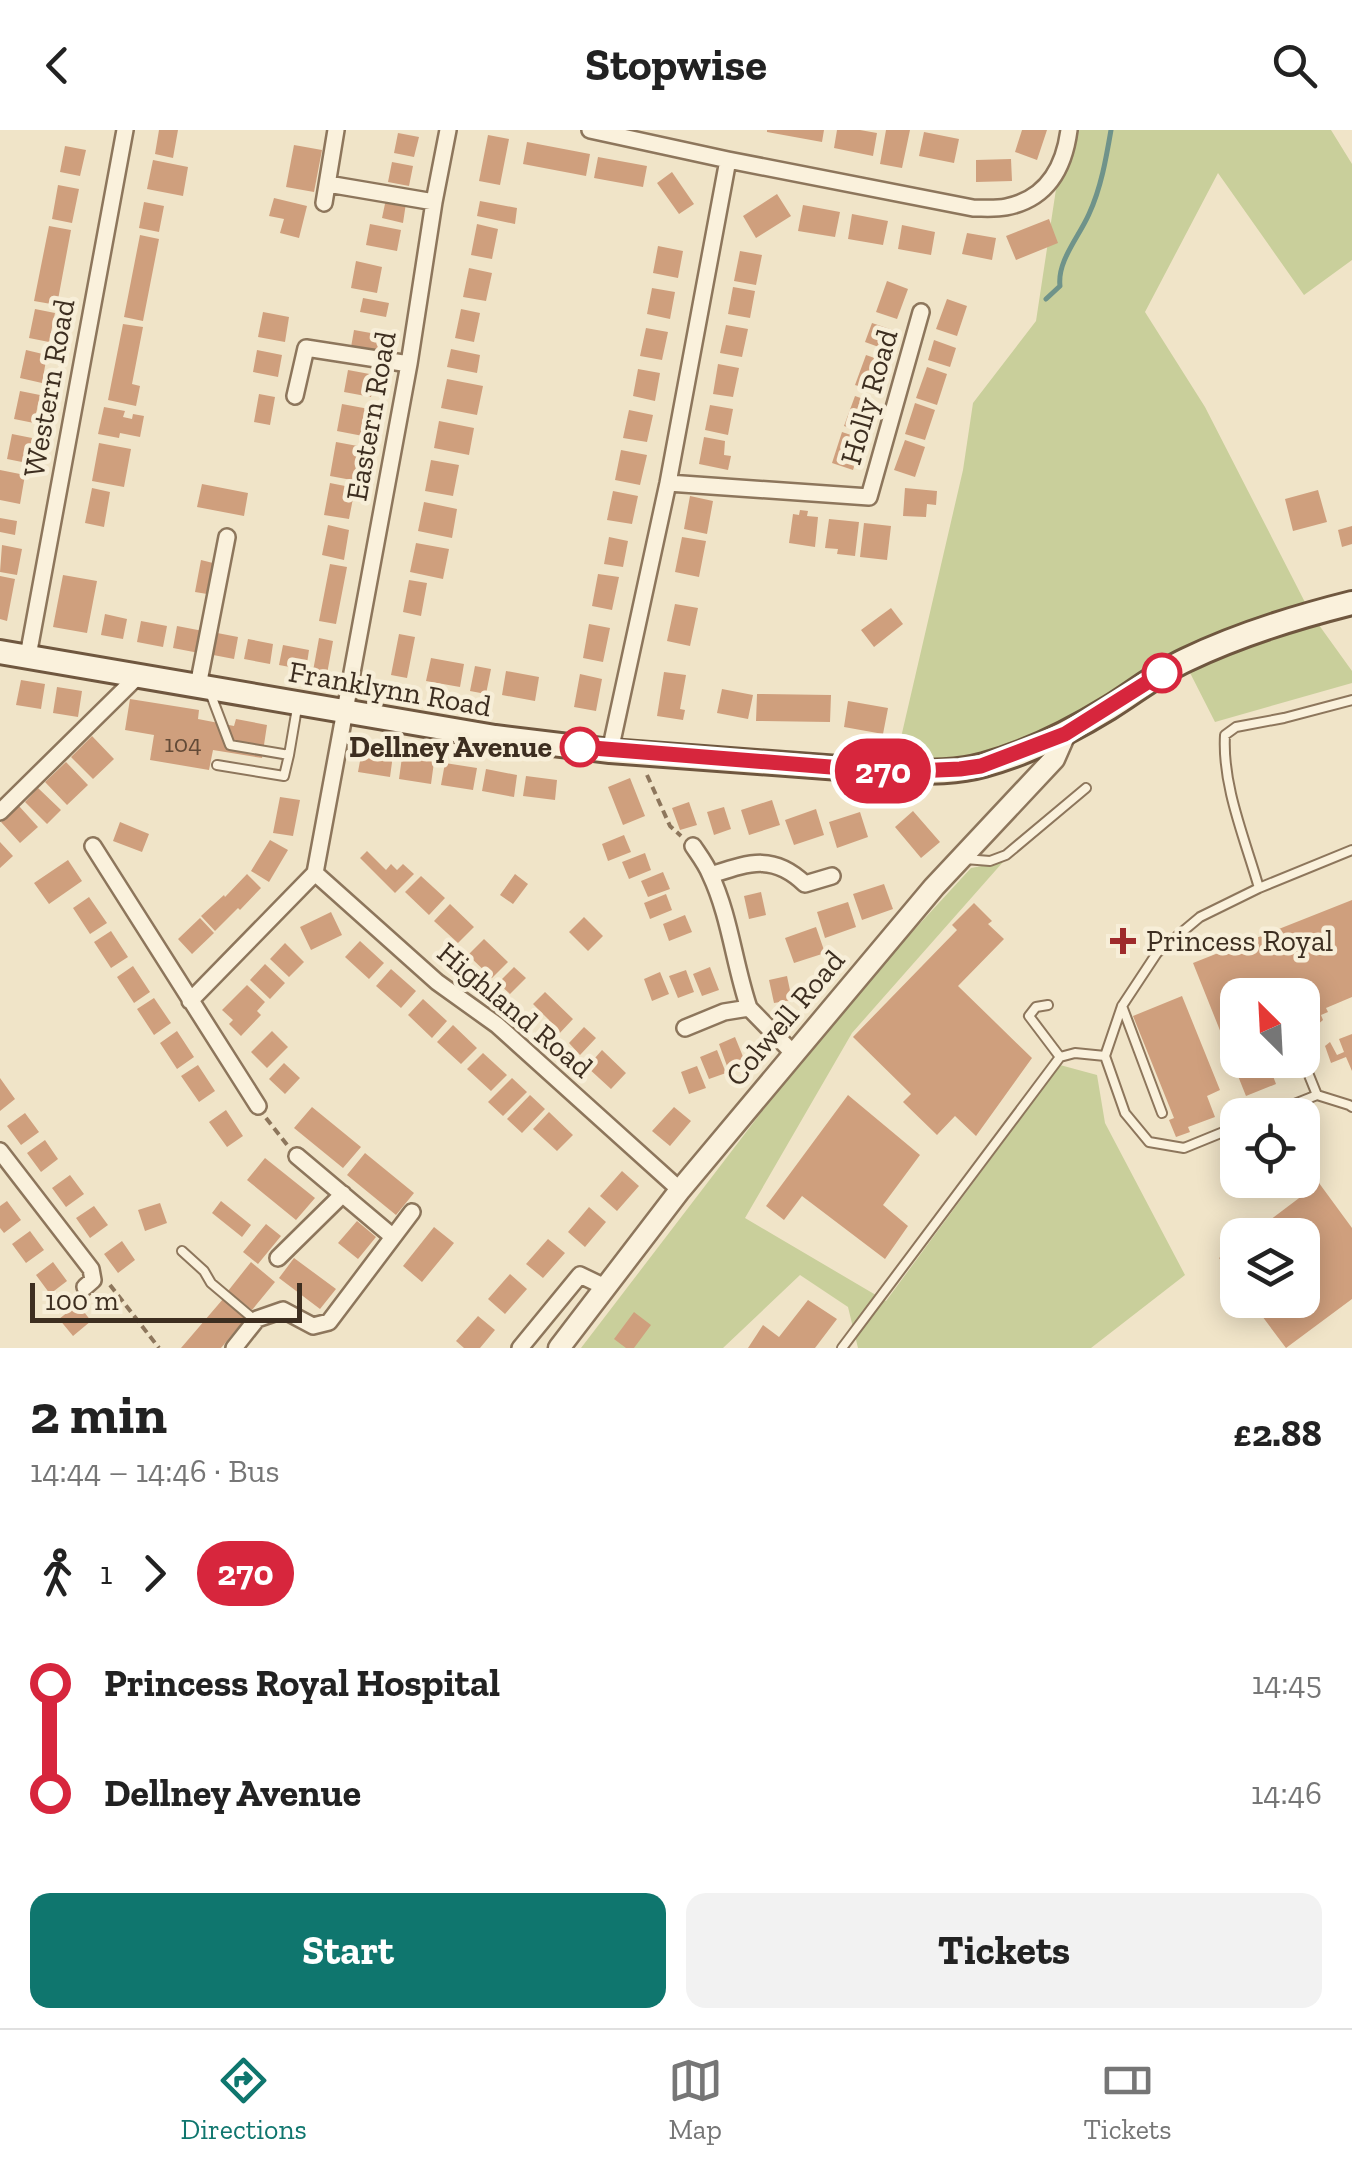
<!DOCTYPE html>
<meta charset="utf-8">
<style>
body{margin:0;font-family:"Zilla Slab",serif;background:#f2f2f2;color:#222;height:100vh;display:flex;flex-direction:column;font-size:38px;white-space:nowrap}
*{box-sizing:border-box;margin:0}
p{font-size:32px;color:#767676}
.icon{flex:none;width:55px;height:55px;fill:none;stroke:currentColor;stroke-width:2;stroke-linecap:round;stroke-linejoin:round}
.map{position:relative;height:1218px;overflow:hidden}
.details{display:flex;flex-direction:column;background:#fff;flex:1}
.details>*{flex:none}
.badge{padding:0 20px;border-radius:32px;font-size:35px;line-height:65px}
.needle{width:65px;rotate:336deg}
.buttons{position:absolute;left:1220px;top:848px;display:grid;gap:20px}
.buttons a{display:grid;place-items:center;width:100px;height:100px;border-radius:20px;background:#fff;box-shadow:0 5px 25px #0003;font-size:50px}
.scale{position:absolute;left:30px;bottom:25px;width:272px;box-sizing:border-box;padding-left:10px;border:5px solid #3d2e20;border-top:0;font-size:28px;line-height:35px;white-space:nowrap;color:#3d2e20;-webkit-text-stroke:8px #f7eed8;paint-order:stroke}
.map>.badge{position:absolute;translate:-50% -50%;box-shadow:0 0 0 5px #fff}
.legs{display:flex;align-items:center;gap:15px;height:110px;padding:0 30px;font-size:32px}
.legs p{margin-inline-start:auto}
.summary{display:flex;align-items:center;justify-content:space-between;height:170px;padding:0 30px}
h1{font-size:55px;font-weight:800;line-height:75px}
.primary-button{display:flex;gap:20px;margin-top:auto;padding:20px 30px}
.primary-button a{flex:1;height:115px;border-radius:20px;background:#0f766e;color:#fff;font-size:40px;font-weight:800;line-height:115px;text-align:center}
.primary-button a+a{background:#f2f2f2;color:#222}
ul{padding:0 30px;list-style:none}
li{display:flex;align-items:center;gap:35px;height:110px;font-size:38px}
li i{display:grid;place-items:center;width:15px;height:100%;margin:0 12px;background:currentColor}
li i::after{content:'';width:25px;height:25px;margin:-12px;border:8px solid;border-radius:50%;background:#fff}
li p{margin-inline-start:auto}
li:first-child i{background:linear-gradient(#0000 50%,currentColor 0)}
li:last-child i{background:linear-gradient(currentColor 50%,#0000 0)}
header{display:flex;justify-content:space-between;align-items:center;height:130px;padding:0 30px;background:#fff;font-size:45px;font-weight:800}
.dock{display:flex;justify-content:space-around;align-items:center;height:140px;border-top:2px solid #e0e0e0;background:#fff;font-size:28px;color:#767676}
.dock a{display:grid;justify-items:center;gap:5px}
.dock .current{color:#0f766e}
.map>svg:first-child{display:block}
.green{fill:#c9cf9b}
.lines{fill:none;stroke-linecap:round;stroke-linejoin:round}
.stream{stroke:#6f938a;stroke-width:5}
.building{fill:#cf9f7d}
.service-casing{stroke:#8d765c;stroke-width:12}
.minor-casing{stroke:#8d765c;stroke-width:20}
.tertiary-casing{stroke:#8d765c;stroke-width:25}
.secondary-casing{stroke:#6f573f;stroke-width:28}
.path{stroke:#8d765c;stroke-width:4;stroke-dasharray:8 5;stroke-linecap:butt}
.service{stroke:#faf1dc;stroke-width:8}
.minor{stroke:#faf1dc;stroke-width:15}
.tertiary{stroke:#faf1dc;stroke-width:20}
.secondary{stroke:#faf1dc;stroke-width:22}
.line-1-casing{stroke:#fff;stroke-width:22}
.line-1{stroke:#d7263d;stroke-width:15}
.stop-1-dot{fill:#fff;stroke:#d7263d;stroke-width:5}
.poi-dot{fill:#9e2a2b;stroke:#f7eed8;stroke-width:4}
.labels{text-anchor:middle;dominant-baseline:central;stroke-width:9;stroke-linejoin:round;paint-order:stroke}
.number-label{font-size:25px;fill:#624a37}
.street-label{font-size:30px;fill:#3d2e20;stroke:#f7eed8}
.stop-label{font-size:30px;font-weight:bold;fill:#3d2e20;stroke:#f7eed8;text-anchor:end}
.poi-label{font-size:30px;fill:#3d2e20;stroke:#f7eed8;text-anchor:start}
</style>
<header><svg class="icon" aria-label="back" viewBox="0 0 24 24"><path d="M15 5l-7 7 7 7"/></svg>Stopwise<svg class="icon" aria-label="search" viewBox="0 0 24 24"><circle cx="10" cy="10" r="6"/><path d="M15 15l6 6"/></svg></header>
<div class="map">
<svg width="1352" height="1218" viewBox="0 0 1352 1218">
<rect width="100%" height="100%" fill="#f0e4c8"/>
<path class="green" d="M1065,0H1331L1352,34V130L1304,165L1218,43L1145,182L1205,277L1311,484L1352,541V553L1215,592L1184,531L981,636L893,642L963,340L973,273L1036,191Z
M1003,732L852,903L745,1088L886,1171L1060,935L1097,945L1105,993L1185,1145L1091,1218H858L848,1177L800,1145L723,1218H581L835,886L971,738Z"/>
<g class="lines">
<path class="stream" d="M1046,169L1060,156C1057,131 1079,107 1089,84C1101,58 1106,29 1111,0"/>
</g>
<path class="building" d="M159,0H178L173,28L155,24Z
M767,0H824L822,12L767,2Z
M837,0H860L877,3L873,26L834,18Z
M886,0H910L902,38L880,34Z
M1022,0H1047L1037,30L1015,22Z
M924,2L959,9L954,33L919,26Z
M398,3L419,7L414,27L394,23Z
M488,5L509,9L500,55L479,51Z
M527,12L590,24L586,46L523,34Z
M294,15L322,20L314,62L286,57Z
M65,16L86,20L80,46L60,42Z
M598,27L647,36L643,57L594,48Z
M1011,29L1012,51L976,52V30Z
M153,30L188,37L183,66L147,59Z
M392,32L413,36L409,56L388,52Z
M672,42L694,74L679,84L657,53Z
M58,55L79,59L72,93L52,89Z
M777,64L791,86L756,108L743,86Z
M274,68L307,76L299,108L280,103L284,89L269,86Z
M386,69L406,73L403,93L382,88Z
M480,71L517,78L515,94L477,86Z
M144,72L164,76L159,102L139,98Z
M803,75L840,82L835,107L798,101Z
M852,84L888,91L883,115L848,109Z
M1049,89L1058,113L1016,130L1006,106Z
M370,94L401,100L397,121L366,115Z
M477,94L498,99L492,129L471,125Z
M902,95L935,102L931,125L898,119Z
M49,96L71,100L57,175L34,171Z
M967,103L996,108L992,130L962,124Z
M140,105L159,109L143,191L124,187Z
M658,116L683,121L678,148L653,143Z
M740,121L762,125L756,155L734,151Z
M356,131L382,137L377,163L351,158Z
M469,138L492,143L486,171L463,167Z
M887,151L908,159L897,189L876,182Z
M733,157L755,161L750,188L728,184Z
M652,158L675,162L670,189L647,184Z
M363,168L389,173L386,187L360,182Z
M947,169L967,176L957,206L936,199Z
M35,179L55,183L49,212L29,208Z
M461,179L480,183L474,212L455,208Z
M263,182L289,187L285,212L258,207Z
M872,193L893,200L887,220L865,212Z
M123,194L143,197L132,254L140,256L136,276L108,270Z
M726,195L748,199L742,227L720,223Z
M646,198L668,202L662,230L640,226Z
M354,200L382,205L378,228L350,223Z
M934,210L956,218L950,237L928,230Z
M451,219L480,225L477,243L447,237Z
M26,220L47,225L42,253L20,248Z
M257,220L282,225L278,247L253,242Z
M866,225L886,232L876,262L855,255Z
M718,234L739,238L733,267L713,264Z
M927,237L947,244L937,275L916,268Z
M638,239L660,243L655,271L633,266Z
M348,240L375,245L371,267L344,262Z
M447,249L483,256L477,285L441,278Z
M20,261L40,265L34,293L14,289Z
M259,264L275,267L270,295L254,292Z
M855,266L875,273L865,303L844,296Z
M915,273L935,280L925,310L905,304Z
M342,274L369,279L363,306L337,301Z
M710,275L733,279L728,305L705,300Z
M104,277L125,281L123,287L132,289L133,284L144,286L140,307L120,303L119,308L98,304Z
M629,280L653,285L647,312L623,308Z
M439,291L474,298L469,325L434,318Z
M842,302L863,309L853,340L832,333Z
M12,304L32,308L27,333L7,329Z
M704,307L725,311L724,325L731,326L728,340L699,334Z
M905,310L925,317L915,347L894,340Z
M336,312L363,317L357,351L330,346Z
M99,313L131,319L124,357L92,351Z
M621,320L647,325L640,355L615,350Z
M431,330L459,335L453,366L425,361Z
M0,340L25,345L20,374L0,370Z
M330,353L355,358L349,389L324,385Z
M202,354L248,363L244,386L197,377Z
M92,358L110,362L104,397L85,393Z
M905,358L937,361L936,375L927,374L926,387L903,386Z
M1318,360L1327,392L1293,401L1285,369Z
M613,361L638,366L632,394L607,390Z
M690,366L713,371L707,404L684,399Z
M424,372L457,379L452,408L418,401Z
M800,380L808,381L807,386L818,387L815,417L789,413L793,384L799,385Z
M0,388L17,391L15,405L0,402Z
M829,389L859,392L855,426L837,424L838,419L825,418Z
M864,393L891,396L887,430L860,427Z
M328,395L349,400L344,430L322,425Z
M1352,396V414L1342,417L1338,400Z
M609,407L628,411L623,437L604,434Z
M682,407L706,411L699,447L675,442Z
M416,413L449,419L443,449L410,442Z
M2,415L22,419L17,445L0,442Z
M201,430L213,433L207,464L195,462Z
M330,434L347,437L336,494L319,491Z
M598,444L619,447L612,480L592,476Z
M63,445L97,451L87,503L53,497Z
M0,446L15,449L7,491L0,489Z
M409,450L427,453L421,486L403,482Z
M675,474L698,478L690,516L667,511Z
M891,478L903,494L874,517L861,500Z
M105,484L127,489L123,509L101,505Z
M141,491L167,496L163,517L137,512Z
M589,494L610,498L603,532L583,528Z
M177,496L203,501L199,523L173,518Z
M212,502L238,507L234,529L208,524Z
M399,504L415,507L407,548L391,545Z
M319,508L333,511L327,544L313,541Z
M248,509L273,514L270,534L244,529Z
M283,515L309,520L306,540L279,535Z
M431,528L464,534L460,557L426,551Z
M475,536L491,539L486,564L470,561Z
M506,541L539,547L535,571L502,565Z
M664,542L686,545L680,579L685,580L683,590L657,586Z
M580,544L602,549L596,581L574,577Z
M21,550L45,554L41,579L16,575Z
M57,557L82,561L78,587L53,583Z
M722,559L753,565L748,589L717,583Z
M757,564L831,565L830,592L756,591Z
M130,569L199,580L198,589L234,596L236,589L267,595L262,628L213,620L209,640L150,630L154,605L125,600Z
M848,571L888,578L883,604L844,597Z
M92,606L114,629L93,649L71,627Z
M362,620L393,625L390,647L358,642Z
M402,627L434,632L431,654L399,649Z
M66,632L88,655L67,675L45,652Z
M445,633L477,638L473,660L441,655Z
M486,639L517,645L514,667L482,661Z
M526,646L557,650L555,670L523,666Z
M630,648L645,686L623,695L608,657Z
M38,658L61,680L47,694L25,672Z
M280,667L300,670L293,706L273,703Z
M772,670L780,695L749,705L741,680Z
M689,672L697,695L680,700L672,678Z
M19,676L38,697L20,713L1,692Z
M724,677L731,699L714,705L707,682Z
M816,679L824,705L794,715L785,690Z
M913,681L940,712L921,728L895,697Z
M860,682L868,707L837,718L829,692Z
M120,692L149,704L142,722L113,711Z
M624,705L631,722L608,731L602,714Z
M270,710L288,720L269,752L251,741Z
M0,712L13,726L0,738Z
M367,721L386,740L391,734L397,740L403,734L414,744L395,763L360,728Z
M645,723L651,740L629,749L622,732Z
M68,730L82,751L49,774L34,753Z
M663,742L670,759L648,767L641,751Z
M247,744L261,758L240,780L238,778L215,801L201,786L224,765L225,767Z
M515,744L528,754L513,774L500,765Z
M421,746L445,768L429,785L405,762Z
M884,754L893,779L862,790L853,764Z
M761,762L766,785L749,789L744,766Z
M666,764L672,780L650,789L644,773Z
M89,767L107,793L90,804L73,778Z
M1352,770V867L1326,878L1328,882L1321,885L1323,890L1317,895L1311,884L1302,888V865H1238V914L1227,918L1193,833Z
M848,772L856,797L825,808L817,782Z
M974,773L992,791L988,794L1004,809L958,856L1032,928L976,1006L955,986L937,1005L903,972L911,964L853,907L957,800L952,795Z
M450,774L474,797L458,813L434,791Z
M331,782L342,805L311,820L300,797Z
M685,785L692,802L669,811L663,794Z
M584,787L603,806L588,821L569,802Z
M200,788L214,803L192,824L178,809Z
M816,797L825,823L794,833L785,808Z
M111,801L128,827L111,838L94,812Z
M484,809L508,832L492,848L468,825Z
M360,811L384,833L369,849L345,827Z
M285,813L304,832L289,847L270,829Z
M265,834L285,853L270,869L250,850Z
M133,836L150,862L134,873L117,847Z
M514,837L526,848L510,864L498,853Z
M710,837L719,860L702,866L693,844Z
M391,839L416,861L401,878L376,856Z
M686,840L694,862L678,868L669,846Z
M660,842L669,864L652,871L644,849Z
M787,846L792,870L774,873L769,850Z
M247,855L265,872L257,881L261,885L241,906L229,894L233,890L222,880Z
M545,862L573,889L557,906L545,894L549,890L533,874Z
M1182,866L1220,960L1207,966L1215,987L1188,997L1190,1002L1176,1007L1169,990L1174,988L1133,886Z
M154,868L171,893L154,905L137,879Z
M423,869L447,891L432,908L408,885Z
M453,895L477,918L461,934L437,912Z
M584,897L596,908L580,925L569,913Z
M177,901L194,927L177,939L160,913Z
M272,901L288,917L267,938L251,922Z
M1352,904V941L1346,927L1331,933L1325,916L1330,912L1337,925L1344,922L1339,909Z
M735,907L744,929L727,936L719,914Z
M602,920L626,943L611,959L587,937Z
M717,920L726,943L709,949L700,927Z
M483,923L507,945L491,961L467,939Z
M1238,923V930H1267L1276,954L1246,966L1230,926Z
M284,933L300,948L285,964L269,949Z
M198,935L215,961L199,972L181,946Z
M697,936L706,958L689,964L681,942Z
M0,948L15,969L0,981Z
M512,948L527,962L503,986L488,972Z
M530,965L545,979L522,1003L507,989Z
M848,965L920,1025L883,1075L908,1096L885,1129L802,1066L784,1090L766,1076Z
M312,977L361,1017L343,1038L294,998Z
M674,977L691,991L670,1016L652,1001Z
M226,980L243,1006L227,1017L209,992Z
M549,982L573,1005L557,1021L533,999Z
M25,983L39,1002L21,1015L7,996Z
M45,1010L58,1029L41,1042L27,1023Z
M365,1023L414,1063L396,1085L347,1045Z
M265,1028L315,1068L296,1090L247,1050Z
M622,1041L639,1056L617,1081L600,1066Z
M70,1045L84,1064L66,1077L52,1058Z
M1319,1053L1352,1098V1169L1286,1218L1250,1170H1302V1105H1250Z
M7,1071L21,1090L4,1103L0,1098V1076Z
M221,1071L251,1095L242,1107L212,1083Z
M160,1073L167,1093L145,1101L138,1080Z
M94,1076L108,1095L90,1108L76,1088Z
M589,1077L606,1092L585,1117L568,1102Z
M357,1091L376,1107L358,1129L338,1113Z
M266,1094L281,1106L258,1134L243,1122Z
M434,1097L454,1113L422,1152L403,1136Z
M30,1101L44,1120L26,1133L12,1114Z
M548,1109L565,1123L543,1148L526,1134Z
M122,1111L135,1130L118,1143L104,1124Z
M1238,1114V1153L1219,1128Z
M294,1128L336,1159L320,1179L279,1148Z
M53,1132L67,1151L50,1164L36,1145Z
M251,1132L275,1152L252,1180L228,1161Z
M510,1144L527,1159L505,1184L488,1169Z
M223,1169L246,1188L221,1218H181Z
M808,1170L837,1189L815,1218H748L763,1195L779,1207Z
M78,1174L91,1191L73,1206L59,1189Z
M634,1182L651,1195L634,1218H626L614,1209Z
M478,1186L495,1200L480,1218H464L456,1211Z"/>
<g class="lines">
<g class="service-casing">
<path id="service" d="M211,565L230,615L289,625L297,578
M217,635L284,646L289,625
M965,729L990,731L1006,725L1086,658
M1259,758C1245,709 1222,656 1225,605L1236,597L1284,588L1352,570
M1048,875L1036,877L1029,886L1060,927
M1122,876L1162,983
M1302,928L1317,965
M1267,985L1317,965L1349,975L1352,977
M1238,996L1184,1018L1149,1012L1125,983L1105,926L1122,876L1157,823L1200,787L1259,758L1352,720
M182,1121L204,1141L211,1153L256,1191
M842,1218L1060,927L1075,923L1105,926"/>
</g>
<g class="minor-casing">
<path id="minor" d="M590,0L728,30L973,78C984,78 996,79 1006,77C1047,69 1064,38 1069,0
M328,54L434,72
M324,73L336,0
M295,266L306,218L409,234
M668,353L869,367L921,182
M28,526L125,0
M198,556L227,407
M610,621L668,353L728,30
M0,682L138,546
M93,716L258,976
M693,716C699,725 706,734 710,744C730,786 734,834 749,878
M315,743L437,852L497,895L680,1060
M711,745C748,733 773,723 805,754L832,746
M190,871L315,743L409,234L434,72L448,0
M685,898L724,882L749,878L794,924
M0,1021L91,1139L93,1150L85,1157
M297,1026L392,1106
M278,1128L343,1064
M234,1218L257,1189L283,1180L313,1196L329,1192L412,1082
M520,1218L580,1145L607,1158"/>
</g>
<g class="tertiary-casing">
<path id="tertiary" d="M559,1218L680,1060L830,881L934,757L1054,629L1065,604"/>
</g>
<g class="secondary-casing">
<path id="secondary" d="M0,522L495,607L610,621L893,642C923,642 955,643 984,635C1028,623 1070,602 1109,578C1135,562 1158,543 1186,530C1238,505 1296,487 1352,473"/>
</g>
<path class="path" d="M647,645L670,696L681,706
M266,988L288,1016
M110,1155L159,1218"/>
<use href="#service" class="service"/>
<use href="#minor" class="minor"/>
<use href="#tertiary" class="tertiary"/>
<use href="#secondary" class="secondary"/>
</g>
<g class="lines">
<g class="line-1-casing">
<path id="line-1" d="M580,617L893,642L960,639L981,636L1065,604L1162,543"/>
</g>
<use href="#line-1" class="line-1"/>
</g>
<g class="stop-1-dot">
<circle cx="1162" cy="543" r="18"/>
<circle cx="580" cy="617" r="18"/>
</g>
<path class="poi-dot" d="M1118 796h10v10h10v10h-10v10h-10v-10h-10v-10h10z"/>
<g class="labels">
<g class="number-label">
<text x="183" y="613">104</text>
</g>
<g class="street-label">
<text transform="translate(49 258) rotate(-80)">Western Road</text>
<text transform="translate(869 267) rotate(-74)">Holly Road</text>
<text transform="translate(371 286) rotate(-80)">Eastern Road</text>
<text transform="translate(390 559) rotate(10)">Franklynn Road</text>
<text transform="translate(515 880) rotate(40)">Highland Road</text>
<text transform="translate(785 888) rotate(-50)">Colwell Road</text>
</g>
<g class="stop-label">
<text x="552" y="617">Dellney Avenue</text>
</g>
<g class="poi-label">
<text x="1146" y="811">Princess Royal</text>
</g>
</g>
</svg>
<div class="buttons">
<a><svg class="needle" viewBox="-14 -14 28 28"><path d="M0-13l5 13h-10z" fill="#e53935"/><path d="M0 13l5-13h-10z" fill="#767676"/></svg></a>
<a><svg class="icon" aria-label="locate" viewBox="0 0 24 24"><circle cx="12" cy="12" r="6"/><path d="M12 2v4M12 18v4M2 12h4M18 12h4"/></svg></a>
<a><svg class="icon" aria-label="layers" viewBox="0 0 24 24"><path d="M12 4l9 5-9 5-9-5zM3 14l9 5 9-5"/></svg></a>
</div>
<div class="scale">100 m</div>
<b class="badge" style="left:883px;top:641px;background:#d7263d;color:#fff">270</b>
</div>
<section class="details">
<div class="summary"><div><h1>2 min</h1><p>14:44 – 14:46 · Bus</p></div><b>£2.88</b></div>
<div class="legs"><svg class="icon" aria-label="walk" viewBox="0 0 24 24"><circle cx="13" cy="4" r="2"/><path d="M13 8l-2 6 4 7M11 14l-3 7M7 12l3-4h3l4 4"/></svg>1<svg class="icon" aria-label="forward" viewBox="0 0 24 24"><path d="M9 5l7 7-7 7"/></svg><b class="badge" style="background:#d7263d;color:#fff">270</b></div>
<ul>
<li><i style="color:#d7263d"></i><b>Princess Royal Hospital</b><p>14:45</p></li>
<li><i style="color:#d7263d"></i><b>Dellney Avenue</b><p>14:46</p></li>
</ul>
<div class="primary-button"><a>Start</a><a>Tickets</a></div>
</section>
<nav class="dock">
<a class="current"><svg class="icon" aria-label="directions" viewBox="0 0 24 24"><path d="M12 3l9 9-9 9-9-9zM9 14v-3h6M13 9l2 2-2 2"/></svg>Directions</a>
<a><svg class="icon" aria-label="map" viewBox="0 0 24 24"><path d="M3 6l6-2 6 2 6-2v14l-6 2-6-2-6 2zM9 4v14M15 6v14"/></svg>Map</a>
<a><svg class="icon" aria-label="tickets" viewBox="0 0 24 24"><path d="M3 7h18v10H3zM15 7v10"/></svg>Tickets</a>
</nav>
